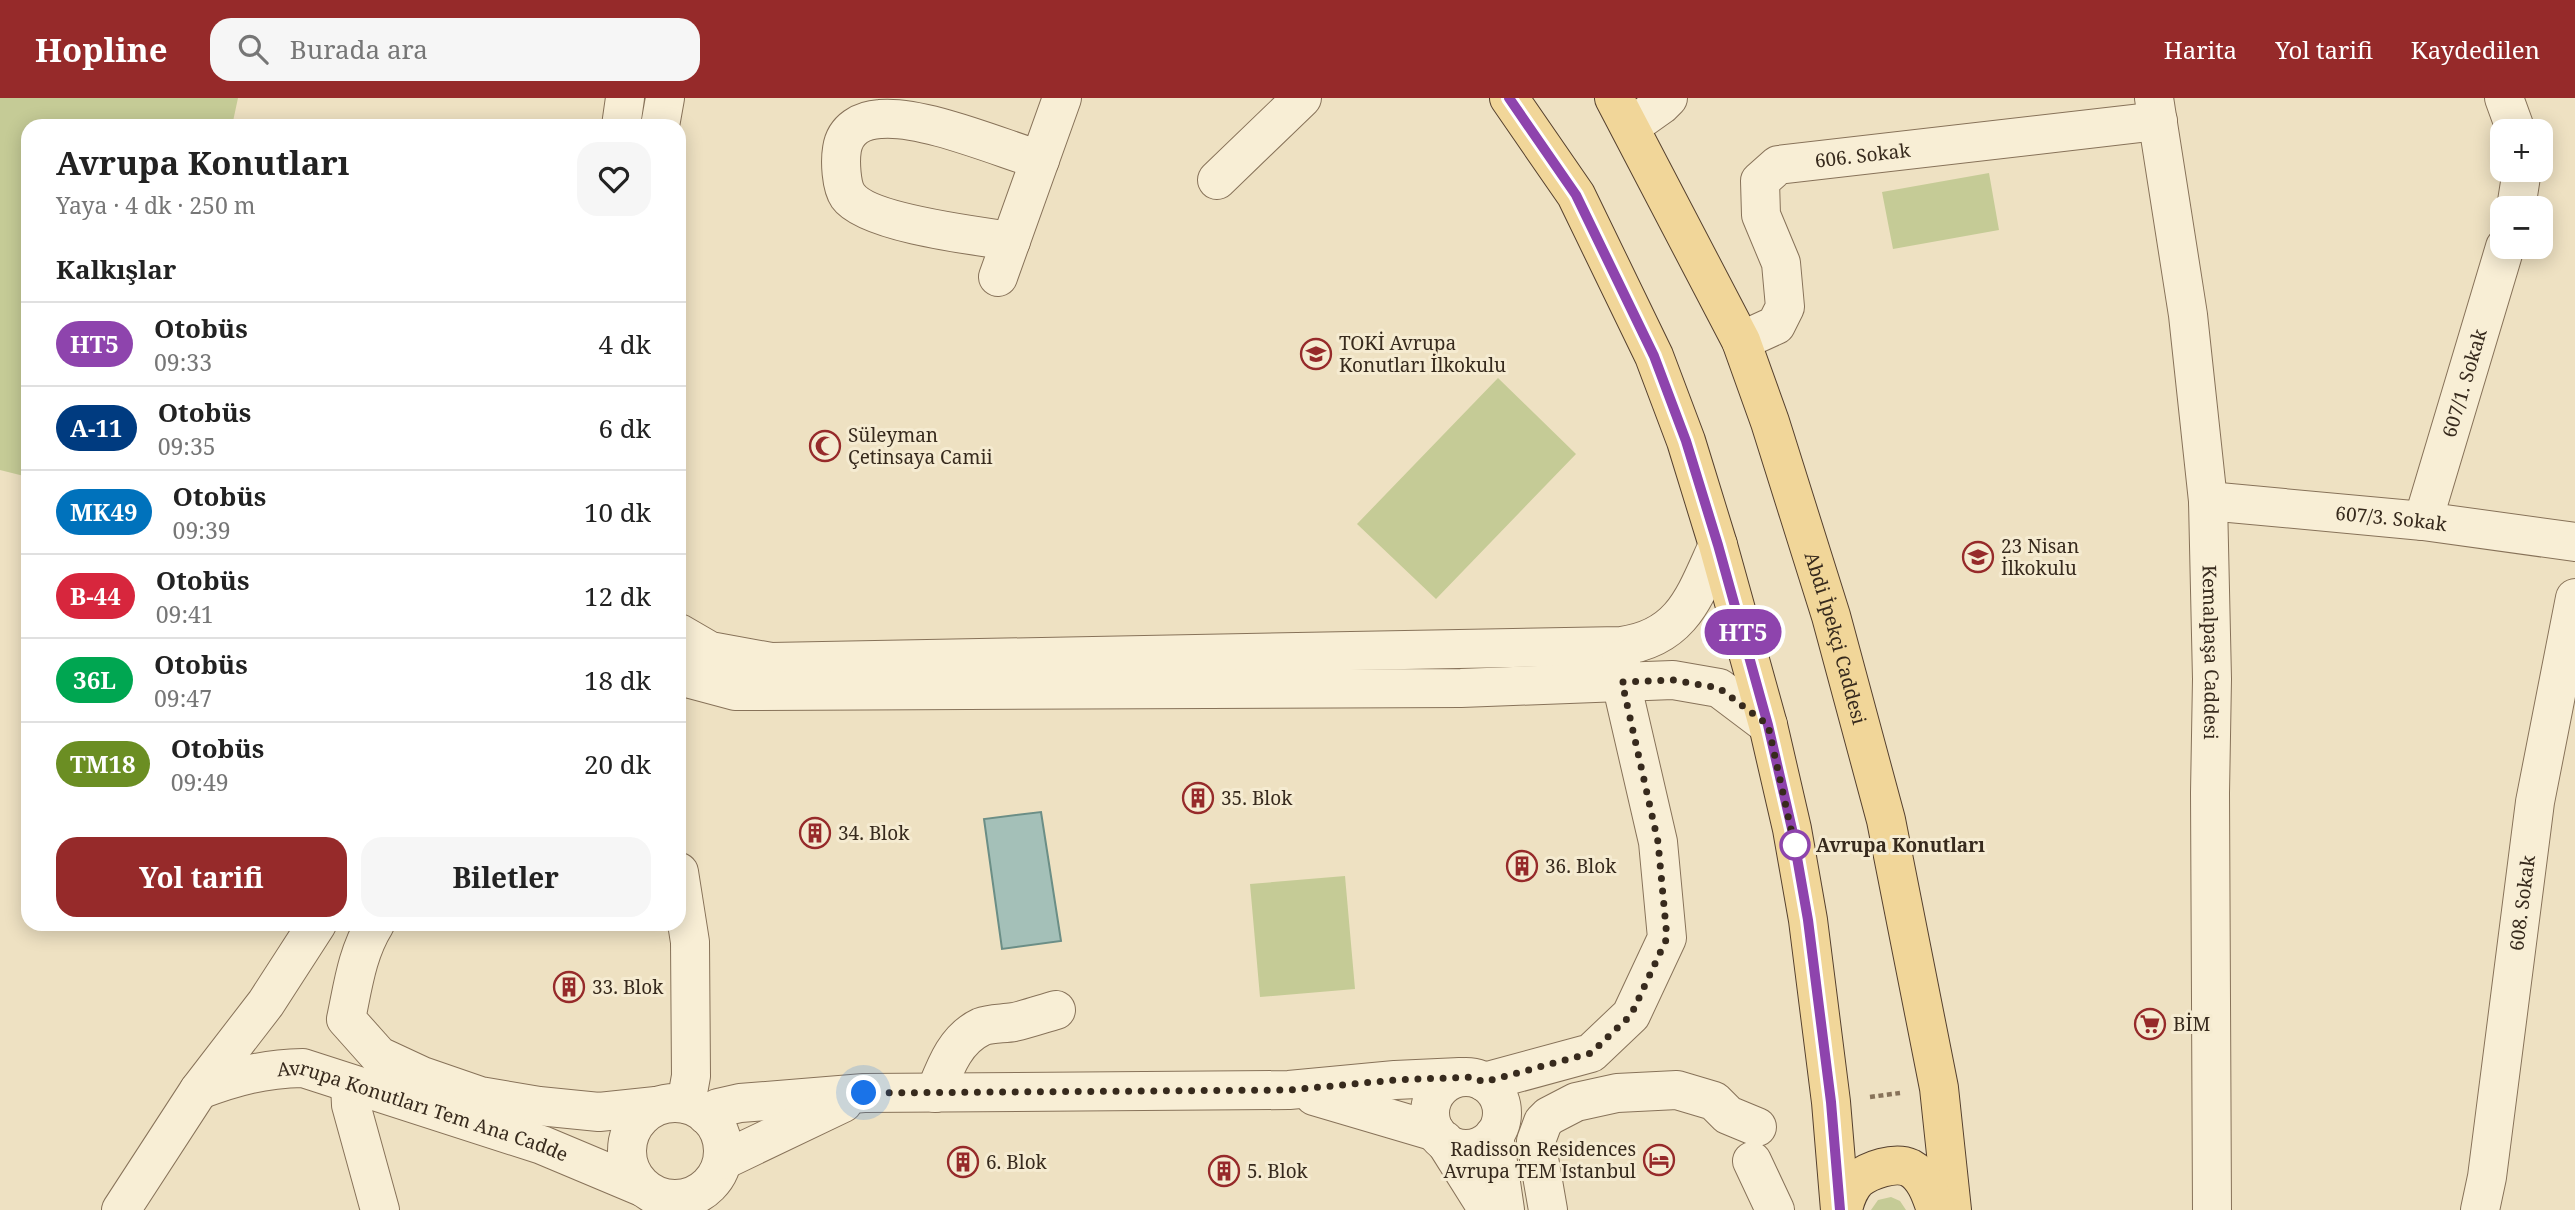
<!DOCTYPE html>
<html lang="tr">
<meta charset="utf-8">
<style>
body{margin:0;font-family:"Noto Serif",serif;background:#f6f6f6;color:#222;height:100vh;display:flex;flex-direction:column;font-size:26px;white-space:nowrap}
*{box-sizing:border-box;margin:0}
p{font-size:23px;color:#767676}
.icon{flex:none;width:38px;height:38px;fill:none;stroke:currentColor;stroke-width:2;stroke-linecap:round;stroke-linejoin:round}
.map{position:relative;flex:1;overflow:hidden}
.panel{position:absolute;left:21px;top:21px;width:665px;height:812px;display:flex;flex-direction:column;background:#fff;border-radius:21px;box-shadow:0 4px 18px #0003}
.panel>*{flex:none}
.badge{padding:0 14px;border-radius:23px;font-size:24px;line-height:46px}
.controls{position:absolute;left:2490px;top:21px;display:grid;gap:14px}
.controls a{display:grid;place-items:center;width:63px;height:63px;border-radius:14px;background:#fff;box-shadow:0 4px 18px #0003;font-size:35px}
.you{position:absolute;width:35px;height:35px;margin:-18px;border:5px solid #fff;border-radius:50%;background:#1a73e8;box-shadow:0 0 0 10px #1a73e833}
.map>.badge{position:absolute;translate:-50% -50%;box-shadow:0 0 0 4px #fff}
h2{padding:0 35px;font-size:26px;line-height:63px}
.round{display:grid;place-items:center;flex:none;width:74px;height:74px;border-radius:21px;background:#f6f6f6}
.summary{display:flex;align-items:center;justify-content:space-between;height:119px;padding:0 35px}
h1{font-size:33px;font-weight:700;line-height:52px}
.button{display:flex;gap:14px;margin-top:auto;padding:14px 35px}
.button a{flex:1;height:80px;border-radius:21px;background:#962a2a;color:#fff;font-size:28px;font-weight:700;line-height:80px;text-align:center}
.button a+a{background:#f6f6f6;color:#222}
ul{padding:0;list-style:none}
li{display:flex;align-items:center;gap:21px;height:84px;padding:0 35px;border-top:2px solid #e0e0e0}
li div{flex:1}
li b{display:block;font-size:26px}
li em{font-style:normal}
li .badge{min-width:77px;font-weight:700;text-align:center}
header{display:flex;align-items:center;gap:42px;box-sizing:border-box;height:98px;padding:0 35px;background:#962a2a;color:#fff}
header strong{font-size:33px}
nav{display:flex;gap:38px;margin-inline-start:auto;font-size:24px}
.search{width:490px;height:63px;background:#f6f6f6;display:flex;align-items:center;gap:18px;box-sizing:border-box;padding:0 24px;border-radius:21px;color:#767676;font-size:26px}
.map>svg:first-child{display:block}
.green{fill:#c5cb96}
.water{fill:#a4c0b8;stroke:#6b8e86;stroke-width:2}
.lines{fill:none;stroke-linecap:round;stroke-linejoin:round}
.minor-casing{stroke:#877259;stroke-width:40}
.major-casing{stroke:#55402e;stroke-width:40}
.path{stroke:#877259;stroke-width:4.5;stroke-dasharray:5 3.5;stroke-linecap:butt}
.minor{stroke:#f8eed5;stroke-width:38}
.major{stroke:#f1d699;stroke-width:38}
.line-casing{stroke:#fff;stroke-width:16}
.line{stroke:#8e44ad;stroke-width:10}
.walk{stroke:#372a1d;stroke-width:7;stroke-dasharray:0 12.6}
.stop-dot{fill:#fff;stroke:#8e44ad;stroke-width:3.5}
.labels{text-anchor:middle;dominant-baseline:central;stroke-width:6;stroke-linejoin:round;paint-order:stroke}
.street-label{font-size:19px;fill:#372a1d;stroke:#f5ebd1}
.poi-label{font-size:19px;fill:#372a1d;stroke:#f5ebd1;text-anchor:start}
.stop-label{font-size:19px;font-weight:bold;fill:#372a1d;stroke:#f5ebd1;text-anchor:start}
</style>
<header>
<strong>Hopline</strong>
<div class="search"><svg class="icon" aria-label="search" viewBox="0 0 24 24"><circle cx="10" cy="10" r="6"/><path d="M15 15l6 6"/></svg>Burada ara</div>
<nav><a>Harita</a><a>Yol tarifi</a><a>Kaydedilen</a></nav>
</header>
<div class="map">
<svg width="2575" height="1112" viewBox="0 0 2575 1112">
<rect width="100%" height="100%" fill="#eee1c2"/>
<path class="green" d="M0,0H238L232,28H28V379L0,372Z
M1989,75L1999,132L1893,151L1882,94Z
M1498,280L1576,356L1436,501L1357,426Z
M1345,778L1355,891L1260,899L1250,786Z
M1891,1099L1900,1103L1906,1112H1871L1878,1102Z"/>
<path class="water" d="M1041,714L1061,843L1002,851L984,721Z"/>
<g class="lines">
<g class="minor-casing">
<g id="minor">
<path id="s1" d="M2154,0L2188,217L2208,403L2212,581L2210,695L2212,1112"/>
<path d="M2504,0L2516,33"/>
<path d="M621,28L625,0"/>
<path d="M660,28L665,0"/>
<path d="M1630,29L1661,7L1668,0"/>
<path d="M1217,82L1302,0"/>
<path d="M2516,110L2522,72"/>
<path d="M1011,143C977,138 867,125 848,98C841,88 840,63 842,51C845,31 862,22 880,21C922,17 998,49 1040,62"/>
<path d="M998,179L1062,0"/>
<path id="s2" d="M1741,243L1776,227L1785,209L1781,165L1761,117L1760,83L1778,67L2158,23"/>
<path id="s3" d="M2208,403L2423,423L2575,444"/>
<path id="s4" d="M2423,423L2505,149"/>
<path d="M679,535L710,553L771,564L1621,548C1683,540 1695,497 1718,447"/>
<path d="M679,578L735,593L1461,590L1673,582L1719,590L1768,627"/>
<path d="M679,774L690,844L691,978L686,1006"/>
<path d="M375,826C357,855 353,888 346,921L379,958L422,978L480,998L539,1008L599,1014L656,1008"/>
<circle cx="1466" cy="1015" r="36"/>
<path d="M1484,984L1591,955L1631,917L1667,840L1658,744L1621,584V561"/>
<path d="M350,986L351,1007L380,1112"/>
<path id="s5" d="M199,992C236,978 263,971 303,970L542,1047L642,1089"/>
<path d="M935,995C945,970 955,941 981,929C991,925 1003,926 1014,924C1028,921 1042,916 1056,912"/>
<path d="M1314,998L1436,1034"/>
<circle cx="675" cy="1053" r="48"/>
<path d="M706,1017L718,1010L740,1005L864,995L1289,992L1395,982L1460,979"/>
<path d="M1494,1037L1505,1112"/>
<path d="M1444,1042L1488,1112"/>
<path d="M724,1062L843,1005"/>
<path d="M1752,1063L1775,1112"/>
<path d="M121,1112L199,992L266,905L317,826"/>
<path d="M1548,1112L1536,1043L1543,1024L1549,1018L1576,1004L1617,995L1677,992L1714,1003L1728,1017L1757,1029"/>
<path id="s6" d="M2480,1112L2487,1079L2535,704L2575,500"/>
</g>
</g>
<g class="major-casing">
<g id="major">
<path d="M1509,0L1576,97L1654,258L1686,343L1718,447L1768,627L1792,731L1808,822L1831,1004L1840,1112"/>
<path id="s7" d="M1614,0L1741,243L1770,324L1831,518L1886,722L1939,990L1952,1112"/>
<path d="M1843,1112C1845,1102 1850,1089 1857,1082C1869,1072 1895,1063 1910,1070C1925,1078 1931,1097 1936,1112"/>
</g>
</g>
<path class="path" d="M1870,999L1900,995"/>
<use href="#minor" class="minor"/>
<use href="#major" class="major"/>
</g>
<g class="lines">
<g class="line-casing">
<path id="line" d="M1509,0L1576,97L1654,258L1686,343L1718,447L1768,627L1792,731L1808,822L1831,1004L1840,1112"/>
</g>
<use href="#line" class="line"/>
<path class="walk" d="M864,995L1289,992L1395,982L1472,979L1484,984L1591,955L1631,917L1667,840L1658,744L1622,584L1673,582L1719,590L1768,627L1796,754L1795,747"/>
</g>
<defs>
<g id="school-ring" transform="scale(1.575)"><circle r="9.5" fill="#f5ebd1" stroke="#962a2a" stroke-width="1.5"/><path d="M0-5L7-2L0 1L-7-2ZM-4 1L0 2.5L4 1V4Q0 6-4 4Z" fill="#962a2a"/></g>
<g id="mosque-ring" transform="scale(1.575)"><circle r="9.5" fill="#f5ebd1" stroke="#962a2a" stroke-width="1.5"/><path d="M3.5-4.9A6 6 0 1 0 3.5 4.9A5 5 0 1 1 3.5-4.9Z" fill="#962a2a"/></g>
<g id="building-ring" transform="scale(1.575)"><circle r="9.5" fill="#f5ebd1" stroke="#962a2a" stroke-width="1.5"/><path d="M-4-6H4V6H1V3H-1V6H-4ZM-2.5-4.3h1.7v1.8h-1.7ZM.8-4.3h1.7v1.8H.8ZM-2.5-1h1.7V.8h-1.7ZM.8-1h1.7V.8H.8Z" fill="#962a2a"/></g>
<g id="supermarket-ring" transform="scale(1.575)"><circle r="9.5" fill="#f5ebd1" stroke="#962a2a" stroke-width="1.5"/><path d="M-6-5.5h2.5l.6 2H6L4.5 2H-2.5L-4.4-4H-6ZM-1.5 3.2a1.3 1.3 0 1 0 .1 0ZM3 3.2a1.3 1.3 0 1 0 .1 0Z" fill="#962a2a"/></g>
<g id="hotel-ring" transform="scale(1.575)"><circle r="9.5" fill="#f5ebd1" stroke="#962a2a" stroke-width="1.5"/><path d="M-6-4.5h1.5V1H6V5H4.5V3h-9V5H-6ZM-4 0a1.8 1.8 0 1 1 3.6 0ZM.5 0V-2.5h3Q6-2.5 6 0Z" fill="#962a2a"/></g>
</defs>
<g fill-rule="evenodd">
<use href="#school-ring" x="1316" y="256"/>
<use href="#mosque-ring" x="825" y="348"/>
<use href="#school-ring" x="1978" y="459"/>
<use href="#building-ring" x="1198" y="700"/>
<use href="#building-ring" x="815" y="735"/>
<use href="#building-ring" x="1522" y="768"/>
<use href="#building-ring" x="569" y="889"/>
<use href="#supermarket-ring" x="2150" y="926"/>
<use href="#hotel-ring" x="1659" y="1062"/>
<use href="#building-ring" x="963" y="1064"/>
<use href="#building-ring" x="1224" y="1073"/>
</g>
<circle class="stop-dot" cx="1795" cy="747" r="14"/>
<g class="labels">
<g class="street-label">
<text stroke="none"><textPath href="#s2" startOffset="298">606. Sokak</textPath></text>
<text stroke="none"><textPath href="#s4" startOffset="144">607/1. Sokak</textPath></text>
<text stroke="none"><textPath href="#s3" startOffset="184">607/3. Sokak</textPath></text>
<text stroke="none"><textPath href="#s7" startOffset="586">Abdi İpekçi Caddesi</textPath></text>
<text stroke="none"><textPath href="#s1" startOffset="558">Kemalpaşa Caddesi</textPath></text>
<text stroke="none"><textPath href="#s6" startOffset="310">608. Sokak</textPath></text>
<text stroke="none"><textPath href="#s5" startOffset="233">Avrupa Konutları Tem Ana Cadde</textPath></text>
</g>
<g class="poi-label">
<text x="1339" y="245">TOKİ Avrupa<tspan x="1339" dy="22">Konutları İlkokulu</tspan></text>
<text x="848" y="337">Süleyman<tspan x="848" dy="22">Çetinsaya Camii</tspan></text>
<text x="2001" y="448">23 Nisan<tspan x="2001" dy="22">İlkokulu</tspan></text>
<text x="1221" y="700">35. Blok</text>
<text x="838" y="735">34. Blok</text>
<text x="1545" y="768">36. Blok</text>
<text x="592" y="889">33. Blok</text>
<text x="2173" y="926">BİM</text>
<text x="1636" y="1051" text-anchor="end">Radisson Residences<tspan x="1636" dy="22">Avrupa TEM Istanbul</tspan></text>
<text x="986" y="1064">6. Blok</text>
<text x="1247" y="1073">5. Blok</text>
</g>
<g class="stop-label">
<text x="1816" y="747">Avrupa Konutları</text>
</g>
</g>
</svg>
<div class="controls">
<a>+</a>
<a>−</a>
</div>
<div class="you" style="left:864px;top:995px"></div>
<b class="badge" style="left:1743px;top:534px;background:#8e44ad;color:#fff">HT5</b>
<section class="panel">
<div class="summary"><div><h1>Avrupa Konutları</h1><p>Yaya · 4 dk · 250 m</p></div><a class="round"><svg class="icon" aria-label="heart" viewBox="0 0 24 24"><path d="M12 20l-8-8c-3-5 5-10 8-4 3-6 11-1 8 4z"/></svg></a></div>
<h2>Kalkışlar</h2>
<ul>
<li><span class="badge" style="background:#8e44ad;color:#fff">HT5</span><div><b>Otobüs</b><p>09:33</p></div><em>4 dk</em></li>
<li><span class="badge" style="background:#003b80;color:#fff">A-11</span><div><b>Otobüs</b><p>09:35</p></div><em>6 dk</em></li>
<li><span class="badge" style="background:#0072bc;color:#fff">MK49</span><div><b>Otobüs</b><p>09:39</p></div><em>10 dk</em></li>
<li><span class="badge" style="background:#d7263d;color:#fff">B-44</span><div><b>Otobüs</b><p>09:41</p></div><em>12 dk</em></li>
<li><span class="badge" style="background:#00a651;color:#fff">36L</span><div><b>Otobüs</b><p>09:47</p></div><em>18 dk</em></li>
<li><span class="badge" style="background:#6b8e23;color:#fff">TM18</span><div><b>Otobüs</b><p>09:49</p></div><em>20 dk</em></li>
</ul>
<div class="button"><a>Yol tarifi</a><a>Biletler</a></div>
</section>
</div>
